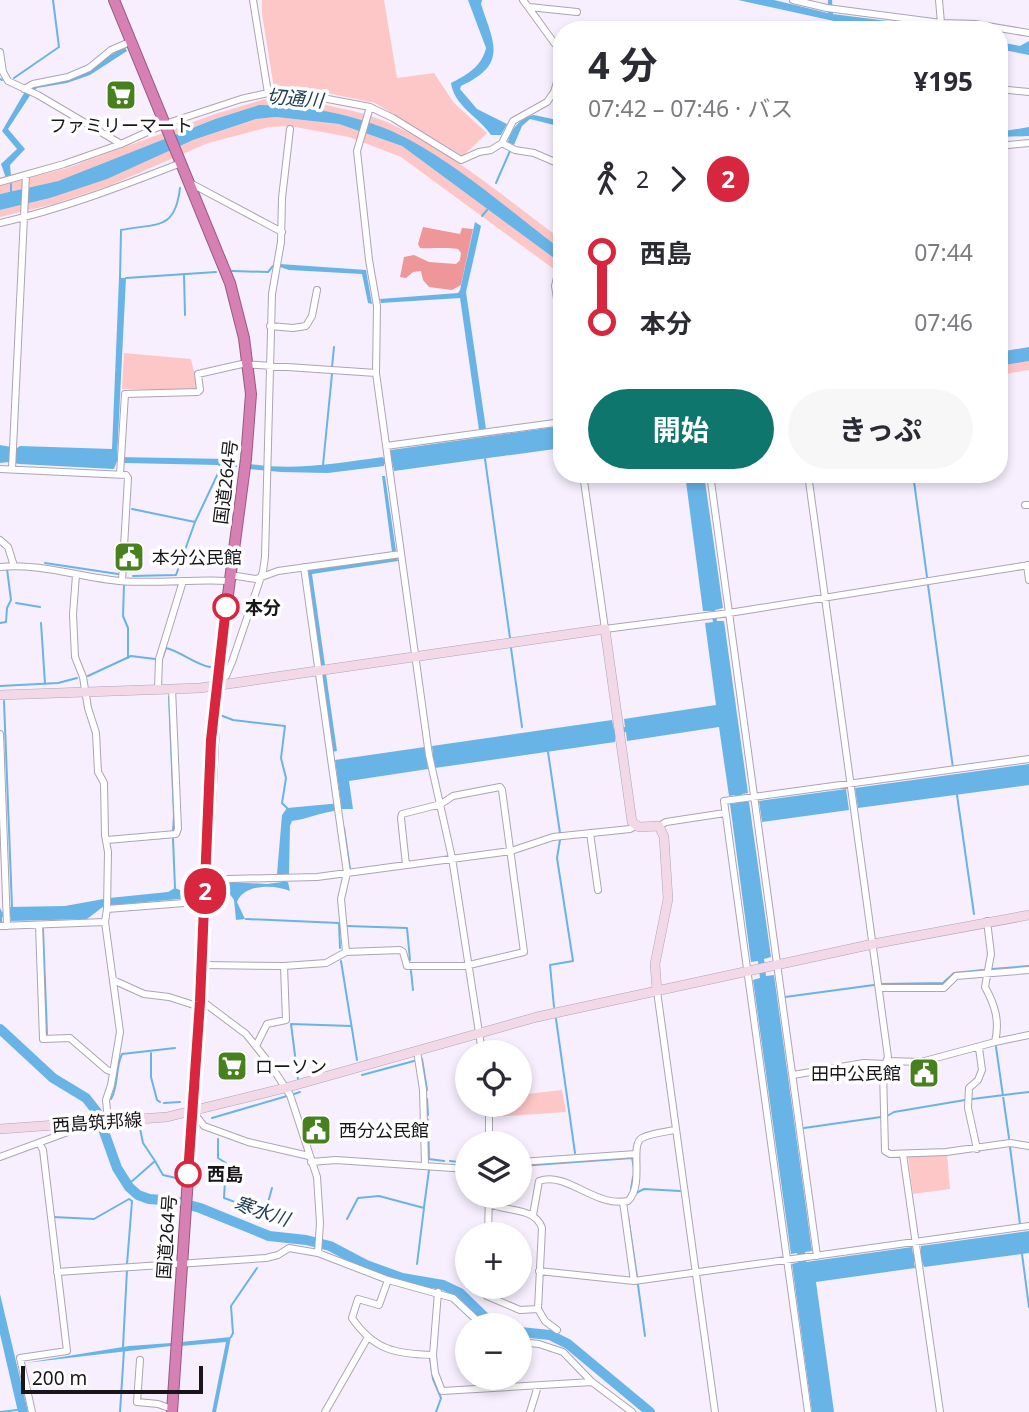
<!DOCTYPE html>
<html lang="ja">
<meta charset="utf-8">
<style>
body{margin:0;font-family:"Noto Sans","Noto Sans JP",sans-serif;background:#f7f7f7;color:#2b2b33;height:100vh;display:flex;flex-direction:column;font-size:26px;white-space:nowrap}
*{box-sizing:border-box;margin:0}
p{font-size:23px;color:#7c7c81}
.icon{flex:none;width:38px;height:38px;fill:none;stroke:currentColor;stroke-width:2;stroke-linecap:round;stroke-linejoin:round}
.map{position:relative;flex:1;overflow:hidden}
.panel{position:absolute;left:553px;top:21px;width:455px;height:462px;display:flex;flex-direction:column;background:#fff;border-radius:28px;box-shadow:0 4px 10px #0003}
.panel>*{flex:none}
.badge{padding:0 14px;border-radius:23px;font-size:24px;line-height:46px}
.controls{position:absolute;left:455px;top:1040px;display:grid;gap:14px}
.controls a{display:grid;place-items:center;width:77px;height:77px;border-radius:50%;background:#fff;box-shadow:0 4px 10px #0003;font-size:35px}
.scale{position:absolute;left:21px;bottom:18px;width:182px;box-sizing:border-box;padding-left:7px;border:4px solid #18161b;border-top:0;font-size:19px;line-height:24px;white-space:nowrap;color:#18161b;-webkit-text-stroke:5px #fff;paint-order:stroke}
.map>.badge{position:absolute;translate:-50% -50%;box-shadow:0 0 0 4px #fff}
.legs{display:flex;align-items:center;gap:10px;height:77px;padding:0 35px;font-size:23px}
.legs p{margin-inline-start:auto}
.overview{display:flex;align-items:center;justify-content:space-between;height:119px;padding:0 35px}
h1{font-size:38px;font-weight:700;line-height:52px}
.button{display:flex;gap:14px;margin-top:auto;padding:14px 35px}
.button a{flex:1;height:80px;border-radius:42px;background:#0f766e;color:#fff;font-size:28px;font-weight:700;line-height:80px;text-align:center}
.button a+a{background:#f7f7f7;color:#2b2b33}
ul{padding:0 35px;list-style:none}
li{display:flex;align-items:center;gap:24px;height:70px;font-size:26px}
li i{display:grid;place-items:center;width:10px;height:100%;margin:0 9px;background:currentColor}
li i::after{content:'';width:18px;height:18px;margin:-9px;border:5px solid;border-radius:50%;background:#fff}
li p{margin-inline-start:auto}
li:first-child i{background:linear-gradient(#0000 50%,currentColor 0)}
li:last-child i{background:linear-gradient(currentColor 50%,#0000 0)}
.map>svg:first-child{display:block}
.green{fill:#fec7c7}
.forest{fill:#ee9698}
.water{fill:#68b4e7}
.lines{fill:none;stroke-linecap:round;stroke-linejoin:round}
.stream{stroke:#68b4e7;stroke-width:2}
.river{stroke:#68b4e7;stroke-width:10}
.street-casing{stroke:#aca4b3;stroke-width:8}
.secondary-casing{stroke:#aca4b3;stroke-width:10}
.highway-casing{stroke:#945b7e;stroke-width:12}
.street{stroke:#fff;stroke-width:6}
.secondary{stroke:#f3d9e8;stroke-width:9}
.highway{stroke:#d680b4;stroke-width:10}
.line-1-casing{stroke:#fff;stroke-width:16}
.line-1{stroke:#d7263d;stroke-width:10}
.stop-1-dot{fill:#fff;stroke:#d7263d;stroke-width:3.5}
.labels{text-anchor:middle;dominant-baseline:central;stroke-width:7;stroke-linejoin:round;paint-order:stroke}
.poi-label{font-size:18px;fill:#18161b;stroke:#fff;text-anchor:start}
.street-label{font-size:18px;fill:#18161b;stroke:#fff}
.stop-label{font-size:18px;font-weight:bold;fill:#18161b;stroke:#fff;text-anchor:start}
.water-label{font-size:19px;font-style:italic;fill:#1b3c52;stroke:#fff}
</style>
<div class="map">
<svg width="1029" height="1412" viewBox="0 0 1029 1412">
<rect width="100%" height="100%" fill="#f7effe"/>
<path class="green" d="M262,0H384L397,78L434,73L454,103L487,133L463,156L375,103L313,90L274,88L262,14Z
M287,98C320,104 355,109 387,122C451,151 505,198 562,240V250L442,160L408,139L259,105L215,119L58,181L0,194V185L67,168L215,114L265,99Z
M276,117L339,124L402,146L562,264V275L401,157L349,137L290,126L269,127L208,143L111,185L54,204L0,217V210L50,198L193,140L256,119Z
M124,353L191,359L198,389L183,391L122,389Z
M1029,361V370L999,375V366Z
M525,1086L527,1094L562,1090L566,1112L493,1117L492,1104H520V1087Z
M947,1154L950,1189L913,1194L908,1156Z"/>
<path class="forest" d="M423,227L460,234L462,228L473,229L461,285L452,290L429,287L423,280L421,271L413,272L406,278L400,277L404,257L414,255L429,262L456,264L460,260L461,253L458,249C444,247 433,249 420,248L418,244Z"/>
<path class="water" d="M468,0H482L481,4C494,44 508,64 461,86L460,89L477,109L507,124L501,135H491C479,117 454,106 451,83C467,75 482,66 486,48Z
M738,0H774L828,13V0H832L833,14L958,30H875Z
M1029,41V55L999,49V42L1020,46Z
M125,47L127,51L90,75L67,83L37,88L31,94L8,129L25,149L10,165L11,176L6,178L1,164L17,149L2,131L27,88L68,79Z
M259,105C310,105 365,116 410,140C462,168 514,214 562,250V264L402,146L339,124L276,117L256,119L193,140L107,179L50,198L0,210V194L58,181L215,119Z
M534,115L562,121V127L530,119L522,126L514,145L508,142C510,130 521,117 534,115Z
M1029,127V136L999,137V132Z
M475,222L481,226L466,292L486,429L479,430L460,298L381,303L380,299L458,293L460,290Z
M280,264L366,270L372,304L368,303L362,274L289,270L280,267Z
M119,278H126L117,457L227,459L237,461V467L226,465L222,470L218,465L125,463L117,461L114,469L19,464L9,462L0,463V445L17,448L20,446L112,449Z
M1029,347V361L999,366V352Z
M562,426V448L394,471L392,462L384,464V466L328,473L281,472L249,469L250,464C295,471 338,463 383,457L384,459L391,458V450Z
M685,474H704L723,608L715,610L717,621H724L748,793L742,794L743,802H749L771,957L764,959L766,976L774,975L812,1251L805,1252L806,1262L912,1247L913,1254L921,1253V1246L1029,1231V1253L924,1267L922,1261L914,1262L915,1268L816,1282L834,1412H812L792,1264L799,1262L797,1253L791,1254L753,980L760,978L758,961L751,962L730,804L736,803L735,795L729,796L719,727L627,741L626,732L615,734V742L435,768L434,760H427L428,769L349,781L353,809H334V811C319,813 307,819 292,821L290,826L289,874H285L286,882H288L290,891C274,884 244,884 237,902L245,919L236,920L234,900L229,893L223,892L210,896V888L228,882L267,884L282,882V874H277L282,815L287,808L341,803L335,760L425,747L426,756L433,755L432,746L612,720L614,729L625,727L624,719L716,705L705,623L713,622L711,611H703Z
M382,476H385L396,551L392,552Z
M397,557L398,561L312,574L325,665H321L308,570Z
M326,674L337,751L333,752L322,675Z
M1029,764V785L858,808L855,788Z
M846,789L849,810L762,822L759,801Z
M175,888L182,891L199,888V897L104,906L87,919L11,921V917H2V922H0V908L2,912H10V907L65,906L109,898L168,892Z
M0,1294L28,1412H18L0,1334Z
M231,1337L216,1412H212L226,1342L181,1346V1342Z
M171,1343V1346L25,1363L129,1346Z"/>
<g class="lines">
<path class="stream" d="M14,78L59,47L53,0
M0,79L2,80
M496,183L510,151
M11,184V193
M482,216L487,210
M232,271L268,272L273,266
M184,275L185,315
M120,278L121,230C157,223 175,231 180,188
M126,278L216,272
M332,367L334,347
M485,459L510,638
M323,465L332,374
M913,474L927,577
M132,509L195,522
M45,563L118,574
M133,576L176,575L195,522L221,467
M124,585L123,616L128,628V658
M928,585L953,768
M16,603L40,607
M0,623L6,622L7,608L11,600L7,569
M41,623L45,684
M511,648L522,727
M163,657L166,648C182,652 194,664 210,667
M88,676L131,656L155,659
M0,686L58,683L77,678
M169,697L174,816L173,831
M4,701L12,907
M220,715L233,720L285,726L281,758L286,778L282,803L287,808
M548,752L560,833
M957,795L974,914
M344,828L350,869
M173,839L175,888
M246,919L339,923L340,948
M347,926L407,928L410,960
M43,929L47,1034
M341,961L357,1060
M992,969L1029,966
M411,971L413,990
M882,984L943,983L954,973L983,970
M785,997L874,985
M554,1007L550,965L573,961L557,858L560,840
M556,1019L575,1153
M996,1047L1009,1138
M151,1053V1077L157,1100L160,1102
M422,1059L427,1090
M362,1075L414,1061
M298,1079L291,1024L351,1026
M294,1094L300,1092
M111,1099C119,1085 115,1068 122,1054L175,1048
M427,1099L428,1115
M972,1099L1029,1092
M164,1103L180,1102
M887,1116L894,1112L965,1100
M212,1118L287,1096
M428,1120L429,1159L444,1161
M140,1128L143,1143L155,1161
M804,1128L881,1117
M218,1139V1158L226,1163L224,1198C239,1203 251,1210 267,1206L272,1188
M1010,1147L1020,1224
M450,1161L467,1163
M520,1166L632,1158L634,1168
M129,1187L130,1183L155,1161L163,1175L176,1178
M631,1189L633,1177
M636,1193L644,1189L680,1191
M424,1207L429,1170
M628,1216L637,1277
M53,1217L94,1219L129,1199L132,1201L127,1264
M347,1219L358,1198L379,1196L424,1208L417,1264
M1022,1254L1029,1307
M638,1285L645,1336
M231,1337L233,1333L231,1306L257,1268
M123,1347L127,1270
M430,1358L433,1379L441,1398L436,1412
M0,1412L17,1410
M120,1412L124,1350"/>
<path class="river" d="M0,1029L53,1078L86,1098L97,1112L117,1168L129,1187L138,1195L149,1199L175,1201L200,1208L269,1236L306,1240L330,1246L366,1265L402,1278L443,1285L460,1293L493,1325
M520,1332L550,1335L568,1344L650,1412"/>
<g class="street-casing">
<path id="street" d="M253,0L268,93
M523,0L555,44L562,45
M793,0L827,8L941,23L975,24L1029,33
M939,0L941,23
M529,7L577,12
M0,52L3,72L8,81L38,95L121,144
M24,89L33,84L68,77L89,68L111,50L132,41
M999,89L1029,92
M370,107L357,151L369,260L377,306L376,373L429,755L452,858L482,1052
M502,143L515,150L534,153L562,165
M999,146L1029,143
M0,182L64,164L121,144L165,124L241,99L268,93L312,96L370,107L393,118L461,160L479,152L491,150L502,143L513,121L547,102L554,92L562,66
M190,183L282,232
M0,223C62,209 122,186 181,163
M557,277L555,286L562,332
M270,326L293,328L306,326L312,316L317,290
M386,446L562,422
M0,469L126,475L128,478L122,581
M12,469L26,175
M120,474L125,394L198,392L200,390L198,374L242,364L376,373
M583,474L605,629L729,613L1029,565
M710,474L817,1256
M808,474L888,1057L883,1070L885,1151L890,1154L946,1152L1010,1143L1029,1146
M1025,505H1029
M0,540L8,547L14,566
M1027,565L1029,580
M0,567C39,563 80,577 119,581C156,584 193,579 229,581
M304,567L347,873L341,899L346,952
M76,575L73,614L75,657L83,677L88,708L96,733L98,772L104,783L105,835L108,852L107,909L105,922L120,1032L111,1085L106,1100L108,1121
M230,575L256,579L278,571L401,554
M216,685L226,676L232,662L263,571L265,557L272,294L281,242L282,198L290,129
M158,689L159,659L183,581
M0,734L7,926
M659,826L666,822L725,813
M590,833L598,890
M107,840L176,834L178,829L172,688
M206,886L228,879L317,877L511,851L553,837L630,829L635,826
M107,909L197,902L205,898
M987,921L991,954L985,987C995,1005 1000,1021 995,1042
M39,925L43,1039L70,1038L107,1070L113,1072
M0,926L105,922
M202,965L284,966
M113,980L144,994L169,997L194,1005L200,1002L206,1004L246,1034L270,1064L290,1095L317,1177L320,1223L318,1253
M880,988H944L956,976L1029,970
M657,991L715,1412
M256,1046L267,1024L286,1020L284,966L326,963L346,952L400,950L403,952L407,966H465L524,952L502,790L500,787L453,796L441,804L402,814L401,818L406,865
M417,1051L423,1090L425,1165
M888,1061L921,1062L995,1042L1029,1035
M793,1075L864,1063L885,1064
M489,1104V1143
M194,1113L204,1126L248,1142L309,1156
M977,1149L968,1108L969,1088L978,1080L982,1070L979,1048
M903,1154L940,1412
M0,1157L76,1129L78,1123
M311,1162L336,1160L467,1169
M520,1162L636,1154
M623,1202L634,1281
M490,1204C507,1212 535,1207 542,1228L538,1309L545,1321L557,1330
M533,1215L539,1181C567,1171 595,1208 628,1201C645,1184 629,1145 642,1138C651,1133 665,1132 675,1130
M488,1234L489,1195
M539,1271L634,1281L1029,1226
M57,1272L266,1258L278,1255L289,1248L318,1253L388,1280L453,1298L482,1325
M388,1280L379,1305L358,1299L352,1318C374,1350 395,1354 433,1355
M486,1286L487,1296L520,1310L538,1309
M438,1292L433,1355L435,1373L442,1391L592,1382
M520,1342L539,1344L563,1352L592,1382L632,1412
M140,1360L137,1402L158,1404L172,1409
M32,1412L20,1358L67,1351L43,1150L39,1143
M325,1412L368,1337
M530,1412L538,1386
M808,1412L724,801L1029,759"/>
</g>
<g class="secondary-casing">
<path id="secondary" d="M0,695L200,688L605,629L632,822L639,827L659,826L664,837L668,899L655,964L657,991
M0,1129L167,1117L285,1088L537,1017L873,944L1029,915"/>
</g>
<g class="highway-casing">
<path id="highway" d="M114,0L230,283L244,338L251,394L246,459L216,685L200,1002L172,1412"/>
</g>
<use href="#street" class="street"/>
<use href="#secondary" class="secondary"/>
<use href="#highway" class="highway"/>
</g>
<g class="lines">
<g class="line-1-casing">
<path id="line-1" d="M188,1174L200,1002L211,740L226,607"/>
</g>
<use href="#line-1" class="line-1"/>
</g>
<defs>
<g id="supermarket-square" transform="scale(1.575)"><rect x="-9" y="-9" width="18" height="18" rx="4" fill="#47811d" stroke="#fff"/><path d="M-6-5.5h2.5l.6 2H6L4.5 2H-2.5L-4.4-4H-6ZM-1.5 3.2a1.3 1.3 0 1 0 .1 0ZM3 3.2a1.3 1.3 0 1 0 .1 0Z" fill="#fff"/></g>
<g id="civic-square" transform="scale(1.575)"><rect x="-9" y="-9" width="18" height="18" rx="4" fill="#47811d" stroke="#fff"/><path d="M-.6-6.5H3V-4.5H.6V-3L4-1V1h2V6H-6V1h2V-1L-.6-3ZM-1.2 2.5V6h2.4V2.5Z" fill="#fff"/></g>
</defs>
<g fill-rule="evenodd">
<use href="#supermarket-square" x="121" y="95"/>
<use href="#civic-square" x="129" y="557"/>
<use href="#supermarket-square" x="232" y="1066"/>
<use href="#civic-square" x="924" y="1073"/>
<use href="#civic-square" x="316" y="1130"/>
</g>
<g class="stop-1-dot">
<circle cx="226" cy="607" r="12"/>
<circle cx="188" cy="1174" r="12"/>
</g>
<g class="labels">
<g class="poi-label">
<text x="121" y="125" text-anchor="middle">ファミリーマート</text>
<text x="152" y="557">本分公民館</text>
<text x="255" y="1066">ローソン</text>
<text x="901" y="1073" text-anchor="end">田中公民館</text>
<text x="339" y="1130">西分公民館</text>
</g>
<g class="street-label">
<text transform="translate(225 482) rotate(-83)">国道264号</text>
<text transform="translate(97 1122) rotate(-4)">西島筑邦線</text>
<text transform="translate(166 1237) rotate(-86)">国道264号</text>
</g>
<g class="stop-label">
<text x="245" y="607">本分</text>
<text x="207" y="1174">西島</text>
</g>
<g class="water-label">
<text transform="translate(295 98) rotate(5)">切通川</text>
<text transform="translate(262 1211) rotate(18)">寒水川</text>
</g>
</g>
</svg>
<div class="controls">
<a><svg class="icon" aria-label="locate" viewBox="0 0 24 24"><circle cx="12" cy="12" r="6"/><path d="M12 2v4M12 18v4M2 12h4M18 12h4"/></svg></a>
<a><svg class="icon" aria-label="layers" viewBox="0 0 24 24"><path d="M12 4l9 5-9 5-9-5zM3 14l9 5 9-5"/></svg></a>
<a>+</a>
<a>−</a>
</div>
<div class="scale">200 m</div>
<b class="badge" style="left:205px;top:891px;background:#d7263d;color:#fff">2</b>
<section class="panel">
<div class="overview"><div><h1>4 分</h1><p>07:42 – 07:46 · バス</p></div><b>¥195</b></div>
<div class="legs"><svg class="icon" aria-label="walk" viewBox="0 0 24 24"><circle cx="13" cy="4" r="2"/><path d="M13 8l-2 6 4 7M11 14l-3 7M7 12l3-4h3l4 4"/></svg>2<svg class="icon" aria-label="forward" viewBox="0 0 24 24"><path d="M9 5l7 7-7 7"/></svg><b class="badge" style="background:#d7263d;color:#fff">2</b></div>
<ul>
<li><i style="color:#d7263d"></i><b>西島</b><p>07:44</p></li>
<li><i style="color:#d7263d"></i><b>本分</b><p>07:46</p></li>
</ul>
<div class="button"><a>開始</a><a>きっぷ</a></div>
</section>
</div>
